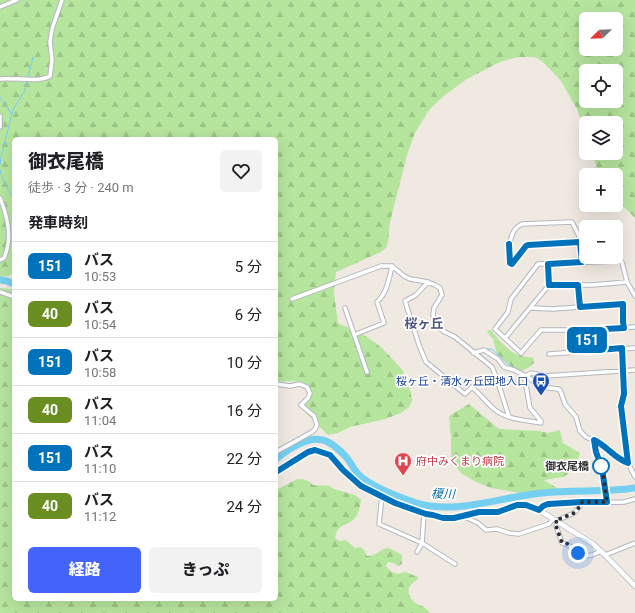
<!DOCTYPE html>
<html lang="ja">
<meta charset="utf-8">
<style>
body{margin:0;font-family:Roboto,"Noto Sans JP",sans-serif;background:#f2f2f2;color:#202124;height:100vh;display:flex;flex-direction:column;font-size:15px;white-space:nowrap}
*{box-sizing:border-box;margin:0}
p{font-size:13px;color:#757577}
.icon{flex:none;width:22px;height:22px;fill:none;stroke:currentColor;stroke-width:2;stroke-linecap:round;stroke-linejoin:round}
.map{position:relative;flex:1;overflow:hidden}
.panel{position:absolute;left:12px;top:137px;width:266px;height:464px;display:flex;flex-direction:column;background:#fff;border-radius:6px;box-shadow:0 4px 16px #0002}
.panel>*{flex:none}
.badge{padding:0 8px;border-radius:6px;font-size:14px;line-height:26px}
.needle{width:26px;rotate:247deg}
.controls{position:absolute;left:579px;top:12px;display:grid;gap:8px}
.controls a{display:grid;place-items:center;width:44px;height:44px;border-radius:6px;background:#fff;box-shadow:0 4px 16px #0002;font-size:20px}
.you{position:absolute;width:20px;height:20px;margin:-10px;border:3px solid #fff;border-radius:50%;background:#1a73e8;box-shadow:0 0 0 6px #1a73e833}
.map>.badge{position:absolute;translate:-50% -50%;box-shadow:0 0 0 2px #fff}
h2{padding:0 16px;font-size:15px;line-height:36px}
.round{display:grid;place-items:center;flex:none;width:42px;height:42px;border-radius:6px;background:#f2f2f2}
.head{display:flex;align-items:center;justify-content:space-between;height:68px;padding:0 16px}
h1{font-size:19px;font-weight:800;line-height:30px}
.cta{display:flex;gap:8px;margin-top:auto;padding:8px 16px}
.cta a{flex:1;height:46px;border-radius:6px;background:#4264fb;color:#fff;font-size:16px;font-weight:800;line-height:46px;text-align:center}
.cta a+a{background:#f2f2f2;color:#202124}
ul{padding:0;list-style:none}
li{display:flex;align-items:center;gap:12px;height:48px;padding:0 16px;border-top:1px solid #e0e0e0}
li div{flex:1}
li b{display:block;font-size:15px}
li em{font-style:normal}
li .badge{min-width:44px;font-weight:700;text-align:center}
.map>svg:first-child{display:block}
.forest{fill:url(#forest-firs);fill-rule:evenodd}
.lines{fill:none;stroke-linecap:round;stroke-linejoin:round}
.stream{stroke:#75cff0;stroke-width:1}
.river{stroke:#75cff0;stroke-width:7}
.street-casing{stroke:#b4b7c1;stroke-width:5.5}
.secondary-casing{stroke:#b4b7c1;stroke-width:6}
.street{stroke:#fff;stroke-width:3.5}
.secondary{stroke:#fff;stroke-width:4.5}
.line-casing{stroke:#fff;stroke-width:9}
.line{stroke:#0072bc;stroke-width:6}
.walk{stroke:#2e2e2e;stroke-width:4;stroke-dasharray:0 7.2}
.stop-dot{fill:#fff;stroke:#0072bc;stroke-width:2}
.labels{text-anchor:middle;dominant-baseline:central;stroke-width:3.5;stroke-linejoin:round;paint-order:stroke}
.transit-label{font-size:11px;fill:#164399;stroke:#fff;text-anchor:end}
.health-label{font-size:11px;fill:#be3a42;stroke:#fff;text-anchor:start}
.stop-label{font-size:11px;font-weight:bold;fill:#2e2e2e;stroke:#fff;text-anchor:end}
.water-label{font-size:12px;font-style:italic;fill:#0d6fa3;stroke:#fff}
.quarter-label{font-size:13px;font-weight:bold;fill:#4d5680;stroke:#fff}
</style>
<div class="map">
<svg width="635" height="613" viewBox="0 0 635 613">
<defs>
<pattern id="forest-firs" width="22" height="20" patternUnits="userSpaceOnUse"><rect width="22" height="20" fill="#b6e59e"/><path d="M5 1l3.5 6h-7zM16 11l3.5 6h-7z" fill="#9dc588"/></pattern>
</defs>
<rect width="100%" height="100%" fill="#efe9e1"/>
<path class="forest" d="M0,0H635V218L622,205L616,197V175H602L597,168L592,153H616V123H586V136L577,109L561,81L542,61L534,57H518L500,62L467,79L445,95L429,110L415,133L407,155L390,222L388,242L386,248L381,252L336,272L334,293L338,323L364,335L376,343L388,354L403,371L411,393L412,401L409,407L401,413L385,419L350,427L338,433L328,435L302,409L300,403L312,392C311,390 310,388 309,386C303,379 285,382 276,382V139H14V275L13,274L7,276L0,277ZM586,19H616V49H586ZM586,71H616V101H586Z
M0,288L11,289L14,291V599H276V489L280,488L297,479H303L310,482L313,485L330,486L334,489L355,495L361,500C360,506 359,513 355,518C346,528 338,522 335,538C338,542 342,541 346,540L355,548L361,547L364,550L367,556C375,556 379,551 386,548L391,549L402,555V564L398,566L393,563L388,562L386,566C393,574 395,575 405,572L418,577L417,580C408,585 405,593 414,602C416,604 420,605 422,606C426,608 428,611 430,613H0Z
M489,330H491C501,343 514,359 532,357L534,360V363L528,368L521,371L513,367L497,354L493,339L487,332Z
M469,404L499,429L539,431L548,433L560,430L563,443L580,453L574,470L563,477L544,480L566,494L532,495L491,488L476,482L462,474L455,466L451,457V438L449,416Z"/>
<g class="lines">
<path class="stream" d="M28,78L33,57
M0,97L4,102L11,114
M0,165L1,157L13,110L25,90L27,81
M0,170C2,181 9,190 14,200
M482,349H492L508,364L514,368
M519,370L524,373
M533,377C537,381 542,385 547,386C558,388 560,383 564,396"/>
<path class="river" d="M0,280L7,281L14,284
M276,459C287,450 308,436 322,440C330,441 342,452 347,458C351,463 354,470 359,475C372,487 397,496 413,502C455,516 499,497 542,493C573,489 603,493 635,488"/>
<g class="street-casing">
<path id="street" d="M0,7L17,0
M0,79C14,77 39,83 50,76L52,60L50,42L52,29L62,0
M0,116V127
M0,198C8,217 13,238 4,258L0,260
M580,242L528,245L526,246L512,264L510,263C510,250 507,231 522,224L572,222L579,236L581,262
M548,264L549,285
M428,282L416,295L405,301L419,345L426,362L465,394L472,387C480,394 486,402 494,409C507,420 525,420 541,423V421L530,408L525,380L526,376L531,373L545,376L635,370
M578,285L580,307
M0,292L14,297
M635,296L627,282L622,262L619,261L538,264L511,299L508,312L495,329L521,353L541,330H586L635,327
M292,299L381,266H392L404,276L410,279L428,282L435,285L440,288L442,295L434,308L433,315L436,323L437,326L443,331L455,337L492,367L497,379L509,417
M345,308L367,372
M531,308L553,309L580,307L623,304V322L625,328
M586,330L588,351
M354,335L384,323L377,302C387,293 389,279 392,266
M505,338L549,285H592L627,282
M622,348L624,394L621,406L628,463L635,477
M473,353L484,350L498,359L504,367L514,370L526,376L542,387L558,389L560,390L565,404L576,417L580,431L586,437L602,444L614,455L621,460L628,463
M549,354L635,348
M276,384L290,386L300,384L307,387L310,393L308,398L301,405L314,416L317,425L315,429L312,432L276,452
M594,440L596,452L602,468L607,502
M276,472L308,452L315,450L330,455L343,471L361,485L395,503L426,514L433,515L443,518H454L479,513L498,512L517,505H526L539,510L543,506L548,504L624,502L635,499
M382,496L379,524L422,543L455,564
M463,516L478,523L486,530L497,529L509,533L519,534L549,524L553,519
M556,521L574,513L582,504L581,502
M558,523L556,526L562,543C571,545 576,549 580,557L592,555L601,551
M417,552L422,543L424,513
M605,555L635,543"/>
</g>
<g class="secondary-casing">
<path id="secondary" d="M539,510L593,544L605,555L635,586"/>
</g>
<use href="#street" class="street"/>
<use href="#secondary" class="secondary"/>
</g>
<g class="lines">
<g class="line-casing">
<path id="line" d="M276,472L308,452L315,450L330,455L343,470L361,486L395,503L426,514L433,515L443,518H454L479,512H498L517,505H526L539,510L543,506L548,504L582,502H607L602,468L596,452L594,440C607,446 614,458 628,463L621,406L624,394L622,348L588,351L586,330L624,328L623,322V304L580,307L578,285H549L548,264L582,262L580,242L528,245L526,246L512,264L510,263L509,244"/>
</g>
<use href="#line" class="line"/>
<path class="walk" d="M578,553L568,544L562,543L556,526L558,523L555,521L574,513L582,504V502H607L602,468L601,466"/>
</g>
<defs>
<g id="bus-pin" transform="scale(0.9)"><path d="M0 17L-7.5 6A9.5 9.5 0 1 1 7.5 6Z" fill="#1a4fb4" stroke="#fff"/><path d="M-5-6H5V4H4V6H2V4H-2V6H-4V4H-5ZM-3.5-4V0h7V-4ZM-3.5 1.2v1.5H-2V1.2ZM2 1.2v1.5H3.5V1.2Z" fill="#fff"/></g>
<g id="hospital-pin" transform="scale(0.9)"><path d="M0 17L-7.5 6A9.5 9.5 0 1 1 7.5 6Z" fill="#e0444e" stroke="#fff"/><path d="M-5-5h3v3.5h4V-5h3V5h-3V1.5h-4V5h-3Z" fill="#fff"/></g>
</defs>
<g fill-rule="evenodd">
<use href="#bus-pin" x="541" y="381"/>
<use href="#hospital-pin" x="403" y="461"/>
</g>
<circle class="stop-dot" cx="601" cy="466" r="8"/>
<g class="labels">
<g class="transit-label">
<text x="528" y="381">桜ヶ丘・清水ヶ丘団地入口</text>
</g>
<g class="health-label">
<text x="416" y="461">府中みくまり病院</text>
</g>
<g class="stop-label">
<text x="589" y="466">御衣尾橋</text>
</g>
<g class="water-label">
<text transform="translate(443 494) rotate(2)">榎川</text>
</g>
<g class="quarter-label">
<text x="424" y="323">桜ヶ丘</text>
</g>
</g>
</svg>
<div class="controls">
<a><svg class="needle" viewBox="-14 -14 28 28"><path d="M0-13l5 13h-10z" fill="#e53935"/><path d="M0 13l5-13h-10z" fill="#757577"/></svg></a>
<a><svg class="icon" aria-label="locate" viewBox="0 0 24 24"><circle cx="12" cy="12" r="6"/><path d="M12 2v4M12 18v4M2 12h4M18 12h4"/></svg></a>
<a><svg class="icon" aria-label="layers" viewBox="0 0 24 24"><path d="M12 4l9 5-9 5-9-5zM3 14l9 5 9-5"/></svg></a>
<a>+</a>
<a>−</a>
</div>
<div class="you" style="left:578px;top:553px"></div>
<b class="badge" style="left:587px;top:340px;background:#0072bc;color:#fff">151</b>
<section class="panel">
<div class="head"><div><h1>御衣尾橋</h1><p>徒歩 · 3 分 · 240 m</p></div><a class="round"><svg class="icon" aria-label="heart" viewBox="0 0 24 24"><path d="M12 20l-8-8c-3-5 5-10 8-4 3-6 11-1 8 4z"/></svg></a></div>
<h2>発車時刻</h2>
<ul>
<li><span class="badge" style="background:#0072bc;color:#fff">151</span><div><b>バス</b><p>10:53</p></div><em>5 分</em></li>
<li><span class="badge" style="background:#6b8e23;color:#fff">40</span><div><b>バス</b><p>10:54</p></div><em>6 分</em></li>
<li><span class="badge" style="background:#0072bc;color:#fff">151</span><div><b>バス</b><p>10:58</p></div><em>10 分</em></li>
<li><span class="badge" style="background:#6b8e23;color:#fff">40</span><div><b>バス</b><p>11:04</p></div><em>16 分</em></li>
<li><span class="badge" style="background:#0072bc;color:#fff">151</span><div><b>バス</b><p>11:10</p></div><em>22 分</em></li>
<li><span class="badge" style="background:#6b8e23;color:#fff">40</span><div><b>バス</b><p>11:12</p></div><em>24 分</em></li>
</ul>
<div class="cta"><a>経路</a><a>きっぷ</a></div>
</section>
</div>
